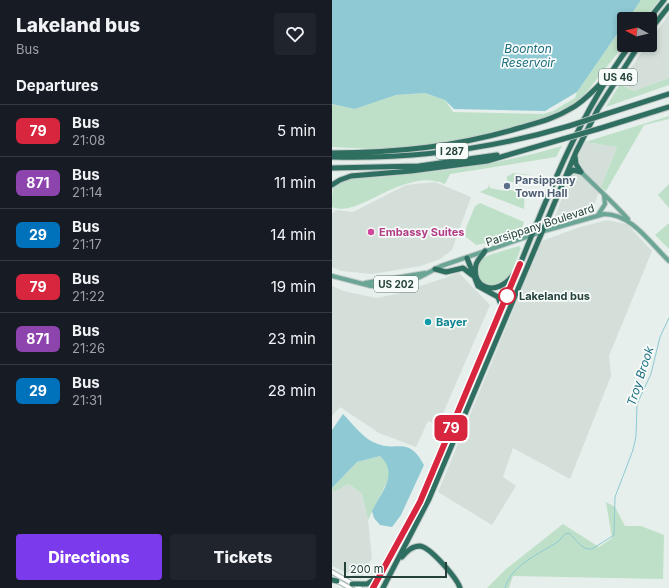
<!DOCTYPE html>
<style>
body{margin:0;font-family:Inter,sans-serif;background:#20242c;color:#f1f3f6;height:100vh;display:flex;flex-direction:column;font-size:15px;white-space:nowrap}
*{box-sizing:border-box;margin:0}
p{font-size:13px;color:#9ea1a6}
.icon{flex:none;width:22px;height:22px;fill:none;stroke:currentColor;stroke-width:2;stroke-linecap:round;stroke-linejoin:round}
.map{position:relative;flex:1;overflow:hidden}
.panel{display:flex;flex-direction:column;background:#171b24;width:332px}
.panel>*{flex:none}
.badge{padding:0 8px;border-radius:6px;font-size:14px;line-height:26px}
.needle{width:26px;rotate:277deg}
.buttons{position:absolute;left:285px;top:12px;display:grid;gap:8px}
.buttons a{display:grid;place-items:center;width:40px;height:40px;border-radius:4px;background:#171b24;box-shadow:0 2px 6px #0003;font-size:20px}
.scale{position:absolute;left:12px;bottom:10px;width:103px;box-sizing:border-box;padding-left:4px;border:2px solid #24423a;border-top:0;font-size:11px;line-height:14px;white-space:nowrap;color:#24423a;-webkit-text-stroke:3px #f7fbf9;paint-order:stroke}
.map>.badge{position:absolute;translate:-50% -50%;box-shadow:0 0 0 2px #fff}
h2{padding:0 16px;font-size:15px;line-height:36px}
.round{display:grid;place-items:center;flex:none;width:42px;height:42px;border-radius:4px;background:#20242c}
.summary{display:flex;align-items:center;justify-content:space-between;height:68px;padding:0 16px}
h1{font-size:19px;font-weight:800;line-height:30px}
.button{display:flex;gap:8px;margin-top:auto;padding:8px 16px}
.button a{flex:1;height:46px;border-radius:4px;background:#7c3aed;color:#fff;font-size:16px;font-weight:800;line-height:46px;text-align:center}
.button a+a{background:#20242c;color:#f1f3f6}
ul{padding:0;list-style:none}
li{display:flex;align-items:center;gap:12px;height:52px;padding:0 16px;border-top:1px solid #363941}
li div{flex:1}
li b{display:block;font-size:15px}
li em{font-style:normal}
li .badge{min-width:44px;font-weight:700;text-align:center}
main{display:flex;flex:1;min-height:0}
.map>svg:first-child{display:block}
.built{fill:#d4dfda}
.green{fill:#bfe0c8}
.water{fill:#8ec9d4}
.lines{fill:none;stroke-linecap:round;stroke-linejoin:round}
.stream{stroke:#8ec9d4;stroke-width:1}
.minor-casing{stroke:#a8b8b2;stroke-width:5.5}
.major-casing{stroke:#c2cac8;stroke-width:6}
.highway-casing{stroke:#c2cac8;stroke-width:7}
.minor{stroke:#fff;stroke-width:3.5}
.major{stroke:#6aa596;stroke-width:4}
.highway{stroke:#2f6f62;stroke-width:5}
.highway-bridge-casing{stroke:#c2cac8;stroke-width:7;stroke-linecap:butt}
.highway-bridge{stroke:#2f6f62;stroke-width:5}
.line-casing{stroke:#fff;stroke-width:9}
.line{stroke:#d7263d;stroke-width:6}
.service-dot{fill:#5c6f8a;stroke:#f7fbf9;stroke-width:1.5}
.hotel-dot{fill:#d1479c;stroke:#f7fbf9;stroke-width:1.5}
.stop-dot{fill:#fff;stroke:#d7263d;stroke-width:2}
.culture-dot{fill:#0f9aa8;stroke:#f7fbf9;stroke-width:1.5}
.labels{text-anchor:middle;dominant-baseline:central;stroke-width:3.5;stroke-linejoin:round;paint-order:stroke}
.shield{fill:#f7fbf9;stroke:#637a73;stroke-width:1}
.shield-label{font-size:10px;font-weight:bold;fill:#24423a}
.service-label{font-size:11px;font-weight:bold;fill:#4e5e75;stroke:#f7fbf9;text-anchor:start}
.street-label{font-size:11px;fill:#24423a;stroke:#f7fbf9}
.hotel-label{font-size:11px;font-weight:bold;fill:#b23c85;stroke:#f7fbf9;text-anchor:start}
.stop-label{font-size:11px;font-weight:bold;fill:#24423a;stroke:#f7fbf9;text-anchor:start}
.culture-label{font-size:11px;font-weight:bold;fill:#0d838f;stroke:#f7fbf9;text-anchor:start}
.water-label{font-size:12px;font-style:italic;fill:#1c6f80;stroke:#f7fbf9}
</style>
<main>
<section class="panel">
<div class="summary"><div><h1>Lakeland bus</h1><p>Bus</p></div><a class="round"><svg class="icon" aria-label="heart" viewBox="0 0 24 24"><path d="M12 20l-8-8c-3-5 5-10 8-4 3-6 11-1 8 4z"/></svg></a></div>
<h2>Departures</h2>
<ul>
<li><span class="badge" style="background:#d7263d;color:#fff">79</span><div><b>Bus</b><p>21:08</p></div><em>5 min</em></li>
<li><span class="badge" style="background:#8e44ad;color:#fff">871</span><div><b>Bus</b><p>21:14</p></div><em>11 min</em></li>
<li><span class="badge" style="background:#0072bc;color:#fff">29</span><div><b>Bus</b><p>21:17</p></div><em>14 min</em></li>
<li><span class="badge" style="background:#d7263d;color:#fff">79</span><div><b>Bus</b><p>21:22</p></div><em>19 min</em></li>
<li><span class="badge" style="background:#8e44ad;color:#fff">871</span><div><b>Bus</b><p>21:26</p></div><em>23 min</em></li>
<li><span class="badge" style="background:#0072bc;color:#fff">29</span><div><b>Bus</b><p>21:31</p></div><em>28 min</em></li>
</ul>
<div class="button"><a>Directions</a><a>Tickets</a></div>
</section>
<div class="map">
<svg width="337" height="588" viewBox="0 0 337 588">
<rect width="100%" height="100%" fill="#e6efeb"/>
<path class="built" d="M337,14V78L302,91L288,83L315,45H318V41Z
M253,142L285,147L260,210L221,222L246,154Z
M103,182L139,197L120,250L108,259L89,266L40,274L9,271L0,267V214L4,210L21,212L74,185Z
M275,220L295,224L320,251L277,356L279,376L238,479L181,448L171,477L184,486L160,525L106,492L210,241L245,228Z
M127,273L158,305L106,425L96,421L84,447L47,433L8,407L0,416V286L12,291L44,298L65,294Z
M17,484L30,494L36,520L40,558L29,579L0,566V492Z"/>
<path class="green" d="M309,0H327L312,19H296Z
M292,24V45L249,99L222,116L131,140L95,146L40,149L0,147V104L23,109L64,95L93,93L113,100L121,112L211,114L221,111L243,98L245,92Z
M337,78V85L274,107L288,84L302,91Z
M337,116V119L312,125L274,191L269,187L285,147L253,142Z
M230,146L224,157L118,174L113,184C72,166 27,219 0,207C0,202 0,190 2,186C13,177 33,178 46,177C110,172 169,164 230,146Z
M180,173L201,175H187L186,183L175,181V176L179,175Z
M157,184L158,188L173,191L174,189L191,193L193,190L192,209L148,192L156,188Z
M337,184V208L326,195Z
M148,203L192,222L190,228L154,243L144,245L133,236L134,228L143,206Z
M337,223V249L323,235Z
M187,246L189,248C185,257 182,268 177,277C162,300 134,275 149,260C155,254 178,249 187,246Z
M48,456L56,464L58,476L36,520L30,494L17,484L1,492L0,488L25,462Z
M274,502L283,507L293,526H309L332,535L331,579L181,576L177,588H155L174,569L231,524L267,547L280,538Z"/>
<path class="water" d="M0,0H309L296,19H292V24L245,92L213,111L122,109L113,100L93,93L64,95L23,109L0,104Z
M11,414C20,423 30,437 41,442C65,454 75,434 92,465L69,515L60,527L48,525L42,518L40,511C50,491 67,474 48,456L25,462L0,488V430Z"/>
<g class="lines">
<path class="stream" d="M173,588C179,565 209,553 227,541L233,534L237,533C245,540 249,550 260,549L282,535L283,497L301,450L304,436L305,404L319,374L328,337L337,318"/>
<g class="minor-casing">
<path id="minor" d="M0,572L28,588
M4,580L18,588"/>
</g>
<g class="major-casing">
<path id="major" d="M249,172C265,188 281,202 296,219
M266,215L273,204L272,195
M0,276L39,286H51L71,283L88,277L109,266L212,231L272,214C300,214 318,243 337,261
M33,283L93,273"/>
</g>
<g class="highway-casing">
<path id="highway" d="M317,19L332,0
M318,30L337,6
M274,114L337,94
M266,129L337,107
M0,153C64,153 125,147 187,128C204,123 222,119 238,109C250,103 259,93 268,84
M243,156L244,164L249,172
M0,157C81,159 160,149 237,126
M0,168L87,166L165,155
M234,176L241,170L249,172
M0,185L8,180L19,176L79,171L155,161L231,139
M153,251C150,256 145,260 144,265C139,289 165,297 181,275
M135,258L146,286L166,297L170,307
M103,269L114,272L131,268L140,275
M70,557C75,551 80,546 88,546C98,547 125,578 128,588
M0,580L5,581
M20,584H35L46,577
M40,588L78,522L98,481C128,412 156,342 185,272C217,192 247,115 298,45
M51,588L97,499L244,152L266,109L307,45"/>
</g>
<use href="#minor" class="minor"/>
<use href="#major" class="major"/>
<use href="#highway" class="highway"/>
<g class="highway-bridge-casing">
<path id="highway-bridge" d="M237,126L274,114
M231,139L266,129"/>
</g>
<use href="#highway-bridge" class="highway-bridge"/>
</g>
<g class="lines">
<g class="line-casing">
<path id="line" d="M41,588L88,502L188,264"/>
</g>
<use href="#line" class="line"/>
</g>
<circle class="service-dot" cx="175" cy="186" r="4"/>
<circle class="hotel-dot" cx="39" cy="232" r="4"/>
<circle class="stop-dot" cx="175" cy="296" r="8"/>
<circle class="culture-dot" cx="96" cy="322" r="4"/>
<g class="labels">
<g class="shield">
<rect x="267" y="69" width="38" height="16" rx="3"/>
<rect x="104" y="143" width="32" height="16" rx="3"/>
<rect x="42" y="276" width="44" height="16" rx="3"/>
</g>
<g class="shield-label">
<text x="286" y="77">US 46</text>
<text x="120" y="151">I 287</text>
<text x="64" y="284">US 202</text>
</g>
<g class="service-label">
<text x="183" y="180">Parsippany<tspan x="183" dy="13">Town Hall</tspan></text>
</g>
<g class="street-label">
<text transform="translate(208 225) rotate(-18)">Parsippany Boulevard</text>
</g>
<g class="hotel-label">
<text x="47" y="232">Embassy Suites</text>
</g>
<g class="stop-label">
<text x="187" y="296">Lakeland bus</text>
</g>
<g class="culture-label">
<text x="104" y="322">Bayer</text>
</g>
<g class="water-label">
<text x="196" y="48">Boonton<tspan x="196" dy="14">Reservoir</tspan></text>
<text transform="translate(308 376) rotate(-72)">Troy Brook</text>
</g>
</g>
</svg>
<div class="buttons">
<a><svg class="needle" viewBox="-14 -14 28 28"><path d="M0-13l5 13h-10z" fill="#e53935"/><path d="M0 13l5-13h-10z" fill="#9ea1a6"/></svg></a>
</div>
<div class="scale">200 m</div>
<b class="badge" style="left:119px;top:428px;background:#d7263d;color:#fff">79</b>
</div>
</main>
